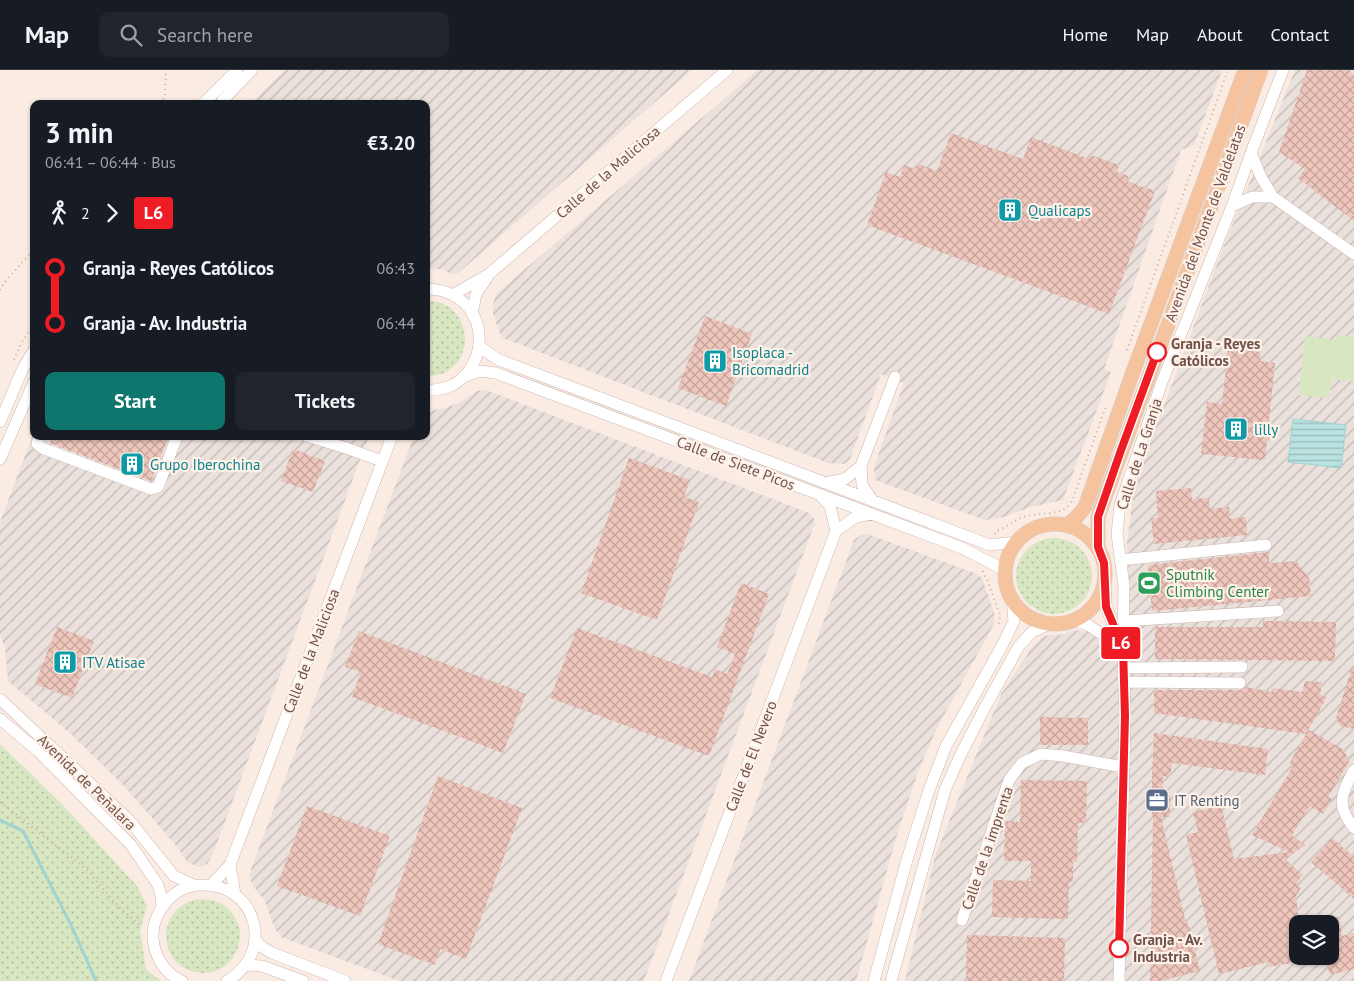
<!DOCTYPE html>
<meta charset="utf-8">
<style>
body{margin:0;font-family:"PT Sans",sans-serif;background:#20242c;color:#f1f3f6;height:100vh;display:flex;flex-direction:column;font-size:19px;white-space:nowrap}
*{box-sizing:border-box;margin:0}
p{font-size:16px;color:#9ea1a6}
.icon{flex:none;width:28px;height:28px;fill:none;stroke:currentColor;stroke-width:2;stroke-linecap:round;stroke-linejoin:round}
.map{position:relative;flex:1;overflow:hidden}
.details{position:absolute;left:30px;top:30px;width:400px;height:340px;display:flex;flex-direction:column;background:#171b24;border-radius:10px;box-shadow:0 1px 4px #0004}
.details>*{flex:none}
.badge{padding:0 10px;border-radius:4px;font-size:18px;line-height:32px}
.tools{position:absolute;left:1289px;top:845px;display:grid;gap:10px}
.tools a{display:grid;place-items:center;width:50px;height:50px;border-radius:10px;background:#171b24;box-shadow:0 1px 4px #0004;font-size:25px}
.map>.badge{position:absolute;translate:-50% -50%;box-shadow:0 0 0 2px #fff}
.legs{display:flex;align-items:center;gap:8px;height:55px;padding:0 15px;font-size:16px}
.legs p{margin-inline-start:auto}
.overview{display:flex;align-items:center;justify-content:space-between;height:85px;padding:0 15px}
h1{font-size:28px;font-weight:700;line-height:38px}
.cta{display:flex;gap:10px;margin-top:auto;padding:10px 15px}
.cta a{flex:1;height:58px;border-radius:10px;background:#0f766e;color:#fff;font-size:20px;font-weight:700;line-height:58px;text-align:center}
.cta a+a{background:#20242c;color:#f1f3f6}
ul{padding:0 15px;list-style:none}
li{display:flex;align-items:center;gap:18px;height:55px;font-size:19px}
li i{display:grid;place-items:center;width:8px;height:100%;margin:0 6px;background:currentColor}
li i::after{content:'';width:12px;height:12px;margin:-6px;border:4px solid;border-radius:50%;background:#171b24}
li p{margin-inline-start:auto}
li:first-child i{background:linear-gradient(#0000 50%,currentColor 0)}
li:last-child i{background:linear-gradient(currentColor 50%,#0000 0)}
header{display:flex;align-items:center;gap:30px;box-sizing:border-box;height:70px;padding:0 25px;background:#171b24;border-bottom:1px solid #363941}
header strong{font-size:24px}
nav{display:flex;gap:28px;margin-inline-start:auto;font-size:18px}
.search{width:350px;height:45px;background:#20242c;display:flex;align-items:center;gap:12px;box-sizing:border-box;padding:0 18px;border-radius:10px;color:#9ea1a6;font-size:19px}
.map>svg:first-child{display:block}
.industrial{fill:url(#industrial-furrows);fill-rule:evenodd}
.grass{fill:#d8e6c2}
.park{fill:url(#park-dots)}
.water{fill:url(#water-rules);stroke:#a0d3d1}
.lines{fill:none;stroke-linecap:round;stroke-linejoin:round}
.stream{stroke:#a0d3d1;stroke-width:3}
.building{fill:url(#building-cross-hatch)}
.minor-casing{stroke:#cdb5ad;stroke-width:12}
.major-casing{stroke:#d4cbc9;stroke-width:15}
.path{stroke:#d2a9a0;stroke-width:2;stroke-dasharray:1 4;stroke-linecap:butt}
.minor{stroke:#fff;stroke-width:11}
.major{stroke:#f5c49f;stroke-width:14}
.line-1-casing{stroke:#fff;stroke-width:11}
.line-1{stroke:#ee1c25;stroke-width:8}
.stop-1-dot{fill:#fff;stroke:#ee1c25;stroke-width:2.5}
.labels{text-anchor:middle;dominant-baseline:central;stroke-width:4.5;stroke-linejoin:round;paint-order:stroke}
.street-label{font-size:15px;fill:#70514b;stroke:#fef1e8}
.culture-label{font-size:15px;fill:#0d838f;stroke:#fef1e8;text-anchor:start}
.stop-label{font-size:15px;font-weight:bold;fill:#70514b;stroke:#fef1e8;text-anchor:start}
.leisure-label{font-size:15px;fill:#27864d;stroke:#fef1e8;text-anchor:start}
.service-label{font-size:15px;fill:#4e5e75;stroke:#fef1e8;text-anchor:start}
</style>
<header>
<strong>Map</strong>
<div class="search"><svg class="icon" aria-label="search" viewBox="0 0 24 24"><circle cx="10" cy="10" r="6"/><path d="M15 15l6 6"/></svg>Search here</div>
<nav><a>Home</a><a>Map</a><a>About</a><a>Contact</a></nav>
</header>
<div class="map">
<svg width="1354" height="911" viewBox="0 0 1354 911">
<defs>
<pattern id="industrial-furrows" width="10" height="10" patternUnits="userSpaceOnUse" patternTransform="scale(1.25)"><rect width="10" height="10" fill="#eae1dd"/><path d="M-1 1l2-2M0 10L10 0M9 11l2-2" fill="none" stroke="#c2b9b5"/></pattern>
<pattern id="park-dots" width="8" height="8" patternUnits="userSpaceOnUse" patternTransform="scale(1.25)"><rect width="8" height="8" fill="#d8e6c2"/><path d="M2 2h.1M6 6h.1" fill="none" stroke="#b4bda0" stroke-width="1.8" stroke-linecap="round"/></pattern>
<pattern id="water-rules" width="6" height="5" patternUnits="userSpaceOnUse" patternTransform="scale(1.25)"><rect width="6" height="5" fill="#b9e2e0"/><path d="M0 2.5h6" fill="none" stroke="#9bbab8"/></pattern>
<pattern id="building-cross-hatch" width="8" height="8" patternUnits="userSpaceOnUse" patternTransform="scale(1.25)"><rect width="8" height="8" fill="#eec6bc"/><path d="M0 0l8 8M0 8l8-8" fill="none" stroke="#c5a39b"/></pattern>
</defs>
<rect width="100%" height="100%" fill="#faece3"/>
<path class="industrial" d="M285,0H692L458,203L453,204L440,199H426V34H250Z
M758,0H1222L1194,75L1181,80L1104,299L1111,302L1063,430L1031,437L1004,447L985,450L875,410L874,397L904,313L881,304L850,389L844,394L828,393L503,268L500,264L493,244V234L496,224Z
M1295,0H1354V911H905L935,786L1001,624L1033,576L1043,566L1051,565H1059L1072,561L1080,560L1092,563H1131L1127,472L1135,413L1223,178ZM1298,854H1330V886H1298Z
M486,320L809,443L813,447L815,453L644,911H399L281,867L275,859L265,831L254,817L250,809L251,799L414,366H426V342L447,337L459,333L477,321Z
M34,362V366H369L214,781L209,791L207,794L199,797L187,792L178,778L126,718L71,664L8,611L5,578L0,565V452Z
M864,464L870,465L977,504L982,508L994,543V554L937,658L919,699L898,761L856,911H689L854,470L861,465Z"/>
<path class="grass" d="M1337,265L1354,267V312L1332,309L1329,328L1299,325L1305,266L1336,270Z"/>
<path class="park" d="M426,231C430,232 434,231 438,232C469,241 474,283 449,300C442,305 434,306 426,306Z
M1016 506a38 38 0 1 1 76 0a38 38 0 1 1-76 0Z
M0,674L62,734L137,816L147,836L140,861L146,899L161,911H0Z
M166 866a37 37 0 1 1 74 0a37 37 0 1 1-74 0Z"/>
<path class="water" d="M1293,349L1346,355L1341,398L1288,392Z"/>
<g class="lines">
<path class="stream" d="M0,750L23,761L71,855L96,911"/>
</g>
<path class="building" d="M1307,0H1348L1354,5V151L1298,108L1305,99L1279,82Z
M951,63L1023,89L1031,67L1089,89L1091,85L1119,95L1117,102L1128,106L1127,111L1155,121L1109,244L867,155L886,102L900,107L904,95L915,99L919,94L937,101Z
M705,246L752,264L726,336L678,318Z
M1228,278L1261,282L1260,291L1275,293L1265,390L1201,384L1207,332L1222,334Z
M53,366H169L151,411L50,373Z
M293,379L325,391L313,422L281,411Z
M629,388L690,410L684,427L699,432L657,550L581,523Z
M1191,418L1192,429L1209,428L1210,439L1229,437L1230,449L1246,447L1247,465L1154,474L1151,448H1158L1156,421Z
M1269,482V493L1296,491L1309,508L1311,526L1152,541L1148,495Z
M741,513L769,524L709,686L550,628L577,558L712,607L715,599L727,604L735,584L717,577Z
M1263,551L1336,552L1335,591L1155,589V557H1263Z
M57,557L94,571L72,628L35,614Z
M359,561L526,624L503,683L352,627L361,602L345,597Z
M1352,597L1354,598V659L1340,656L1336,648Z
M1305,611L1322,612L1320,625L1327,627L1306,664L1309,660L1344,680L1349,692L1328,727L1332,729L1323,744L1310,736L1292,765L1305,775L1285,789L1303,805L1296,813L1301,818L1296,826L1299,854H1298V892L1269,897V892L1219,904L1186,765L1198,762L1193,742L1221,735L1234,789L1289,782L1252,765L1293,696L1289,694L1306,664L1154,643V620H1243L1246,617L1271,622L1273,618L1302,622Z
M1040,647L1088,648V675H1040Z
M1154,663L1268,679L1265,705L1172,693L1170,707L1163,706L1162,725H1170V747H1161L1186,853H1188L1200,901L1159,911H1150L1153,747H1152V705Z
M438,706L522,738L466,889L440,879L435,895L378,874Z
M1021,710L1087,711L1086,753H1078L1077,792L1073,791V811L1069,812L1068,849L992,847L993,810L1031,811V791H1004L1005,751L1020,752Z
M307,736L390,766L360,846L277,816Z
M1332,768L1354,787V829L1311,792Z
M1338,847L1342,866L1353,863L1354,868V899L1330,905L1325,886H1330V848Z
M967,865L1065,868L1064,911H966Z"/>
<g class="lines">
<g class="minor-casing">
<path id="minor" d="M203,34L237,0
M221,34L223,30L252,0
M1251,83L1261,107L1273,127L1354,184
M1232,136L1252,127H1273
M426,219C435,219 444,220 453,225C489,244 487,295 453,315C445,319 435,320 426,321
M453,225L489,204L727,0
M472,244L476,224L487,208
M479,276L497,289L990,475L1016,472
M463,307L480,301L496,303L962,478L997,496L1005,501
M0,352L23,298L34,280
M39,366L37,374L42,378L151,419L158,417L177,366
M307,366L346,378L382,391
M0,389L34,312
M825,413L845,409L861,396
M820,425L830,436L836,461
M873,431L862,415L861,396L895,307
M1120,490L1266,475
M1105,510L1106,537L1121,574
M1075,550L1088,555L1123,578
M1123,551L1278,541
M1123,598L1242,597
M1124,612L1240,613
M0,629L129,750L174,806L194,815
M0,649L38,681L131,775L158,815L161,826L162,836
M1354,700C1342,723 1335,735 1354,758
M230,795L235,824
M211,815L230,795L392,366
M962,850L1009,710L1022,693L1041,684L1063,686L1123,697
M256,871L262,877L272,883L345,911
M247,895L262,896L303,911
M182,911C165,904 155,887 153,869C152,855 158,841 167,831C176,821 188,815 201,815C257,813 276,883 227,911
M666,911L836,461L854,448L871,444
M874,911L906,793L928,723L946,676L1003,574L1014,551L1012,529
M891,911L945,720L960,686L984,639L1019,576L1032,562L1050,554
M1119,911L1125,646L1123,578L1124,516L1117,464L1120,435L1162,312L1232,136L1251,83L1283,0"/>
</g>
<g class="major-casing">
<path id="major" d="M1005 504a50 50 0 1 1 100 0a50 50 0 1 1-100 0Z
M1067,455L1076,448L1085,437L1133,302L1245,0
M1098,477V447L1106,424L1261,0"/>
</g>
<path class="path" d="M161,34L165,25L166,0
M0,220L4,213L34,179
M1127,280L1228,0
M14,290L21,274L34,253
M995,464L996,461C1005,458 1012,452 1021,448C1035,442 1056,446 1067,437C1069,436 1071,433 1072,431L1106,336
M983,501L984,505L987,509L1000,545L999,555
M0,732L84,797L120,838L142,857"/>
<use href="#minor" class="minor"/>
<use href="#major" class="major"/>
</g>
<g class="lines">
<g class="line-1-casing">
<path id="line-1" d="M1119,878L1125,646L1123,578L1106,537L1104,493L1098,477V447L1120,383L1157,282"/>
</g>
<use href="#line-1" class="line-1"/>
</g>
<defs>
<g id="building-square" transform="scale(1.25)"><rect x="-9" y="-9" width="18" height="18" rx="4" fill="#0f9aa8" stroke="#fef1e8"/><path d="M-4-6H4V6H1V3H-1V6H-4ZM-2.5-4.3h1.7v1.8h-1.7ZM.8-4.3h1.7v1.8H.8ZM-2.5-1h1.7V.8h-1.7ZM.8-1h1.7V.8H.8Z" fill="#fff"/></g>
<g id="stadium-square" transform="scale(1.25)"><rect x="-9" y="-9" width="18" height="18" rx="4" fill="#2e9e5b" stroke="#fef1e8"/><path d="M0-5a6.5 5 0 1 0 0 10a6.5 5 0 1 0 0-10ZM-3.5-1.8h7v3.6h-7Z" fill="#fff"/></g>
<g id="office-square" transform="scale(1.25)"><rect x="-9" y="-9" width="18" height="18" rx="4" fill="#5c6f8a" stroke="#fef1e8"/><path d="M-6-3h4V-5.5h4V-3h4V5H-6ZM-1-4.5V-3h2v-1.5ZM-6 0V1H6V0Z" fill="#fff"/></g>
</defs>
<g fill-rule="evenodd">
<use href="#building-square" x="1010" y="140"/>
<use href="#building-square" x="715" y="291"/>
<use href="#building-square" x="1236" y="359"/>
<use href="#building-square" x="132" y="394"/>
<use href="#stadium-square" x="1149" y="513"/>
<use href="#building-square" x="65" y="592"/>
<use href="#office-square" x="1157" y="730"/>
</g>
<g class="stop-1-dot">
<circle cx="1157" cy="282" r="9"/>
<circle cx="1119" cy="878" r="9"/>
</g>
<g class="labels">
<g class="street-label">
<text transform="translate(608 102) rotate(-41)">Calle de la Maliciosa</text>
<text transform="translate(1205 153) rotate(-70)">Avenida del Monte de Valdelatas</text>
<text transform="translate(1139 384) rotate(-72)">Calle de La Granja</text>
<text transform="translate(736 393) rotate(21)">Calle de Siete Picos</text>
<text transform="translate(311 581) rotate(-69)">Calle de la Maliciosa</text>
<text transform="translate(751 686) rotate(-69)">Calle de El Nevero</text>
<text transform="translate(87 712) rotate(44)">Avenida de Peñalara</text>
<text transform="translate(987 778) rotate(-71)">Calle de la imprenta</text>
</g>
<g class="culture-label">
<text x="1028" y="140">Qualicaps</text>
<text x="732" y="282">Isoplaca -<tspan x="732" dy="17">Bricomadrid</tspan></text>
<text x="1254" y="359">lilly</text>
<text x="150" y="394">Grupo Iberochina</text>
<text x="82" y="592">ITV Atisae</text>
</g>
<g class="stop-label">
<text x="1171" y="273">Granja - Reyes<tspan x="1171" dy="17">Católicos</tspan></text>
<text x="1133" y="869">Granja - Av.<tspan x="1133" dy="17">Industria</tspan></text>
</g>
<g class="leisure-label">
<text x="1166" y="504">Sputnik<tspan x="1166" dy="17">Climbing Center</tspan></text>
</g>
<g class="service-label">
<text x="1174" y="730">IT Renting</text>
</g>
</g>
</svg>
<div class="tools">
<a><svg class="icon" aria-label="layers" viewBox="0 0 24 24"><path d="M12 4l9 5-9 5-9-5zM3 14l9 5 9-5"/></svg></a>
</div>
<b class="badge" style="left:1121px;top:573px;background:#ee1c25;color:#fff">L6</b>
<section class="details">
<div class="overview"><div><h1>3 min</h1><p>06:41 – 06:44 · Bus</p></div><b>€3.20</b></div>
<div class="legs"><svg class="icon" aria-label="walk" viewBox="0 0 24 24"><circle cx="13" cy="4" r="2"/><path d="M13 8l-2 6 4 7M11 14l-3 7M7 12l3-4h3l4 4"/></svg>2<svg class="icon" aria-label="forward" viewBox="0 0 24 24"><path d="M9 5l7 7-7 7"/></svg><b class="badge" style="background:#ee1c25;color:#fff">L6</b></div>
<ul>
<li><i style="color:#ee1c25"></i><b>Granja - Reyes Católicos</b><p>06:43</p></li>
<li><i style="color:#ee1c25"></i><b>Granja - Av. Industria</b><p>06:44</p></li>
</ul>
<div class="cta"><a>Start</a><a>Tickets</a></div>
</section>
</div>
